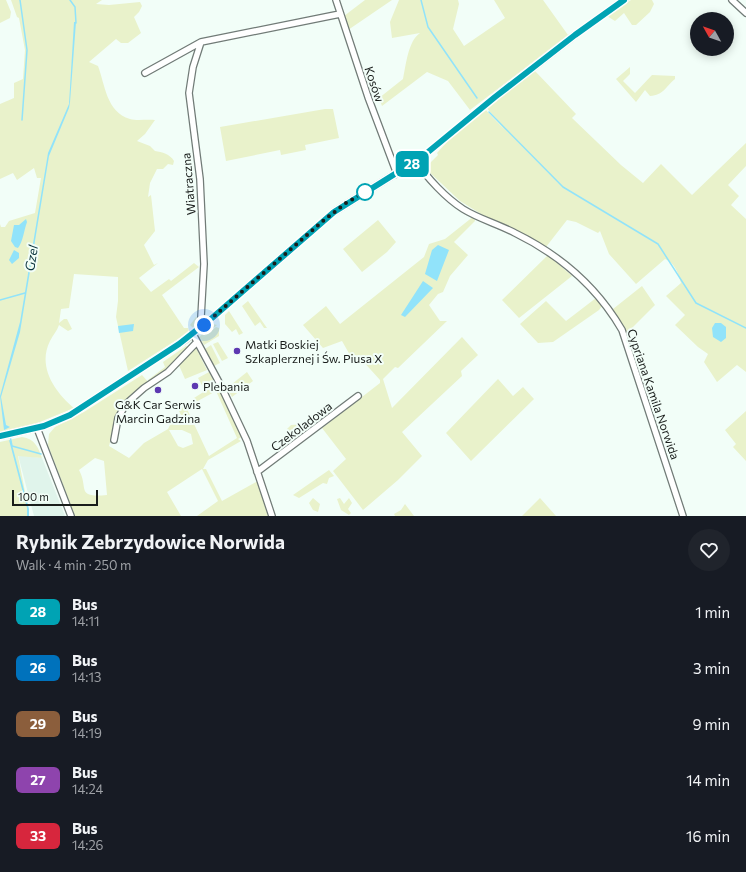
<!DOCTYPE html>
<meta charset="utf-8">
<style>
body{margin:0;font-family:Commissioner,sans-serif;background:#20242c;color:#f1f3f6;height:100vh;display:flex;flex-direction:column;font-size:15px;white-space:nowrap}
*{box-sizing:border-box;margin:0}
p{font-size:13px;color:#9ea1a6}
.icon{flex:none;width:22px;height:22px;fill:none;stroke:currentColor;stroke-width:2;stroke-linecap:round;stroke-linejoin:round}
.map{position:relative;height:516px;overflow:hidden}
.panel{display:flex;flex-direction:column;background:#171b24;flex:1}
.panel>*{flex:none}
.badge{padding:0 8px;border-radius:6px;font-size:14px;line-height:26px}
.needle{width:26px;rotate:310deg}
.controls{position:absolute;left:690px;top:12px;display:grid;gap:8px}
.controls a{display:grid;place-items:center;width:44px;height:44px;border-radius:50%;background:#171b24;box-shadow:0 2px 10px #0003;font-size:20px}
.scale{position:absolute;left:12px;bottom:10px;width:86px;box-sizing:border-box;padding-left:4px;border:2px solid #191d1b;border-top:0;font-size:11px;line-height:14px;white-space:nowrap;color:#191d1b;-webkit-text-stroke:3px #f2fef8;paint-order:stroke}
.you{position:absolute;width:20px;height:20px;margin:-10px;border:3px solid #fff;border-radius:50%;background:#1a73e8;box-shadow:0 0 0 6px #1a73e833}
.map>.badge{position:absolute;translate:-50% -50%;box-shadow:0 0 0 2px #fff}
.round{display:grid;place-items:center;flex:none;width:42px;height:42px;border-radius:21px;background:#20242c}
.headline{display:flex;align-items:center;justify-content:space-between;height:68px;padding:0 16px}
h1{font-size:19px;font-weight:700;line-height:30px}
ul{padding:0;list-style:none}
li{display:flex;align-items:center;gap:12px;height:56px;padding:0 16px}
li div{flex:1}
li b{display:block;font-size:15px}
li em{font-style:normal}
li .badge{min-width:44px;font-weight:700;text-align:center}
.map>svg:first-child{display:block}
.built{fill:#e0f4eb}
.green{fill:#e9f2cb;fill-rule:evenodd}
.water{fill:#91e3fa}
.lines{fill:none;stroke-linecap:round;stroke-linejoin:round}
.stream{stroke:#91e3fa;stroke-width:1.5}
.minor-casing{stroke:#717b77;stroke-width:8}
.minor{stroke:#fff;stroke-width:5.5}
.line-casing{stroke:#fff;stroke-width:9}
.line{stroke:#00a3b4;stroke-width:6}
.walk{stroke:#191d1b;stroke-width:4;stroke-dasharray:0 7.2}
.stop-dot{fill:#fff;stroke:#00a3b4;stroke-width:2}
.poi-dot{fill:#5d39b1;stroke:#f2fef8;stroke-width:1.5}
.labels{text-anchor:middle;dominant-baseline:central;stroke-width:4;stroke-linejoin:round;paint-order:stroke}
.street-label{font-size:12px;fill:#191d1b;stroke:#f2fef8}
.poi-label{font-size:12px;fill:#191d1b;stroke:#f2fef8;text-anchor:start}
.water-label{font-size:13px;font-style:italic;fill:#0c353e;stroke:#f2fef8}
</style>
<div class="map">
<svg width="746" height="516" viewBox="0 0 746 516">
<rect width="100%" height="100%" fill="#f2fef8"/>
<path class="built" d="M18,455L42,458L65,516H34Z"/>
<path class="green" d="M0,0H6L11,12L10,18L0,23Z
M11,0H102L96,4L109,5L140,2L142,6L139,12L134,17L141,33L128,43H121L116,39L89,62L98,66C105,84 106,112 130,119C137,121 147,119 155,120L145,134L137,141L150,146L155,151C162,152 170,154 174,161L173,165L168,164L163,169H157L150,183L148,197L151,195L155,231L144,245L154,265L158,263L139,278L151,292L169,279L171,281L194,263L199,267L162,295L184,328H188L189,332L128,371L116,317L118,301V277L74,274L69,308L61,309L59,323L64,319H67L72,329L68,331L59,325C57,331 53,335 50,341C37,367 55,392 74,408L35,424L0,432V224L1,227H5L9,221L35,213L41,178H37L34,168L17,180L13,173L0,179V104L14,98V83L23,79L25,50L19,18L17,17Z
M365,0H392L348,30L344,16Z
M399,0H458L459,4L453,29L464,46L505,18L494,0H543L568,35L470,110L448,81L427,72L382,106L379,98L403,79C406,65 408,41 420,33L392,38L390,22Z
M631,0H652L654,4L650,12L636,25H632L624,13L615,21L607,16Z
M630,67V74L623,81L635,93L652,75L675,76V79C665,87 664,95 650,96L645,90L636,102L616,79Z
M535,71L576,114L572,118L621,165L643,183L661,164L692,195L746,143V166L728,185L739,196L731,205L746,219V372L737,365L717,382L704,362L708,354L698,347L675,325L685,315L666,296L681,283C678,273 675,263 665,259L636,284L609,254L600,231L598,233L576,222L567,220L546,247L486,217L460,201L425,168L438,155L437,153L454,134L484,108L504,129L486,107Z
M325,109H333L339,138L305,145L306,150L281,155L280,150L226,161L220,127Z
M474,216L475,221L454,242L468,255L450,276L443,292L438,294L429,305L440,321H447L398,368L395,367L383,379L392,408L462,337L478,355L461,371L462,376L402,432L422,456L398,480L363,510L333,471L346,459L322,428L380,383V380L361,359L355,364L342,341L323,348L303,325L326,306L340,324L424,257L429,244L445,239Z
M378,220L396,242L387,252L362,272L343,249Z
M548,255L572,276L519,318L502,300Z
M642,286L655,305L626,334L613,309Z
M596,298L602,306L599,310L553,342L538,343L520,324L546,301L566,321Z
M248,301L267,328H264L260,322L255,326L242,306Z
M229,311L243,333L239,335L236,329L232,332L225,324V315Z
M196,317L199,318L198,324L193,328L190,325Z
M213,324L217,325L201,339L216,327L219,328V336L204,345L201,339L198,338Z
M218,342L228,358L222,361L213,344Z
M211,345L220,363L214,366L205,349Z
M186,346L188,347C178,363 165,373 150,383L148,380L165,367L163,362Z
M195,346L207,370L185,379L178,363Z
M209,372L214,382L204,389L198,378Z
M247,372L253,381L232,397L227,388Z
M142,375L149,383L140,390L116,420L109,446L129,458L144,443L168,429L170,425L179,419H183L178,409L179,405L190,404L187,409L209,456L237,438L216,391L196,402L194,398L216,384L242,437L238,439L241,441L208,460L203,469H206L222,501L258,481L268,516H197L218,501L202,469L167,492L181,516H75L48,445L49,434L55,427L84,412ZM169,430H182L191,434L193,444L183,448L178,446ZM95,458L104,461L107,495C75,498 89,488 79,470Z
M498,379L513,396L523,387L534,399L471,461L446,433Z
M746,411V461L733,447L736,444L725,430Z
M306,424L310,426L311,431L302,436L300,434L290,438L287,434V429L291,425Z
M22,437C35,439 38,447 42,458L18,456L28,507L27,516H0V442Z
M329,470L334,476L329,478L327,484L323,483L299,498L293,495Z
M313,498L320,504L318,512L313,510L309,503Z
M340,498L344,504L349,498L352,503L348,509L351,513L349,515L341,510L337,499Z
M540,498L556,516H522Z
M405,504L414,516H395L394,514L401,510Z"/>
<path class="water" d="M74,22H76L70,102L69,108L49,156L20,332L1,397L6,425L10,427L4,430L0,396L20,322L48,153L69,104Z
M26,219L27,222C24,230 23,242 18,248L15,247L11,241L14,225H19Z
M438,245L449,250L437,281L425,274L432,250Z
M14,250L19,253V258L12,264L9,260Z
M423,281L433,288L405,317L401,315Z
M715,323H721L726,327V338L721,342L713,337L712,328Z
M134,324L133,331L119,333L118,326Z
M9,440L11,441L29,509V516H27V508Z"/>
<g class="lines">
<path class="stream" d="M20,0L27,50L22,120
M70,0L75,7L76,23
M421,0L428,27L477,98
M489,112L563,187L658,244L696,303L746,328
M0,300L25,293
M10,436L12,446
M12,446L41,454"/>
<g class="minor-casing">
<path id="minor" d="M336,0L368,97L397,174
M732,0L746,13
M201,42L193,67L189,93L200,179L204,264L201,317L204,325
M145,73L201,42L340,14
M416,161C427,178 446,198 463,209C479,219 498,224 515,233C560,255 597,287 622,330L683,516
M193,334L221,386L247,441L272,516
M37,428L71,516
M0,436L44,426L70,415L185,340L212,318L334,212L422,157L495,97L575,35L624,0
M114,440L118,418L126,404L144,388L168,372L197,342
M257,472L358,396"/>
</g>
<use href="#minor" class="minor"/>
</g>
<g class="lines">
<g class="line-casing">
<path id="line" d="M0,436L44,426L70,415L179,344L212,318L334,212L422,157L495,97L575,35L624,0"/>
</g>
<use href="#line" class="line"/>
<path class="walk" d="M204,325L323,221L346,203L365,192"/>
</g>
<circle class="stop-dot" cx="365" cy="192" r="8"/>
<g class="poi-dot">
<circle cx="237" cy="351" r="4"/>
<circle cx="195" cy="386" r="4"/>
<circle cx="158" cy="390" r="4"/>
</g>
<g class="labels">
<g class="street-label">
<text transform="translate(375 84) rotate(71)">Kosów</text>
<text transform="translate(188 184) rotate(-95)">Wiatraczna</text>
<text transform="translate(654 394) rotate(71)">Cypriana Kamila Norwida</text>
<text transform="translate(301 426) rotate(-37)">Czekoladowa</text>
</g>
<g class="poi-label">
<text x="245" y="344">Matki Boskiej<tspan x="245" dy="14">Szkaplerznej i Św. Piusa X</tspan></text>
<text x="203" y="386">Plebania</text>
<text x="158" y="404" text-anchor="middle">G&amp;K Car Serwis<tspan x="158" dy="14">Marcin Gadzina</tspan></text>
</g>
<g class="water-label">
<text transform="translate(31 258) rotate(-81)">Gzel</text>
</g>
</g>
</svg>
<div class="controls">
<a><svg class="needle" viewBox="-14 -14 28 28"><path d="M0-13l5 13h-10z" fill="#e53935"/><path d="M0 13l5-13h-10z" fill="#9ea1a6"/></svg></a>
</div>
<div class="scale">100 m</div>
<div class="you" style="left:204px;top:325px"></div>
<b class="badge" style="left:412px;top:164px;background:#00a3b4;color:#fff">28</b>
</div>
<section class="panel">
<div class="headline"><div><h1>Rybnik Zebrzydowice Norwida</h1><p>Walk · 4 min · 250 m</p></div><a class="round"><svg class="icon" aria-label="heart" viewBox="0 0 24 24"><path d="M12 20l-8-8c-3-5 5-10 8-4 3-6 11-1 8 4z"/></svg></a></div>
<ul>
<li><span class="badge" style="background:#00a3b4;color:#fff">28</span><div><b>Bus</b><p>14:11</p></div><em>1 min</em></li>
<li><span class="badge" style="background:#0072bc;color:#fff">26</span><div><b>Bus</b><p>14:13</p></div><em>3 min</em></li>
<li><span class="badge" style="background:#8b5e3c;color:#fff">29</span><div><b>Bus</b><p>14:19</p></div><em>9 min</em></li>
<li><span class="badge" style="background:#8e44ad;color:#fff">27</span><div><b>Bus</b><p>14:24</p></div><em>14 min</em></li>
<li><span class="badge" style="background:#d7263d;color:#fff">33</span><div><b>Bus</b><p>14:26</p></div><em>16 min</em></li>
</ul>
</section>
